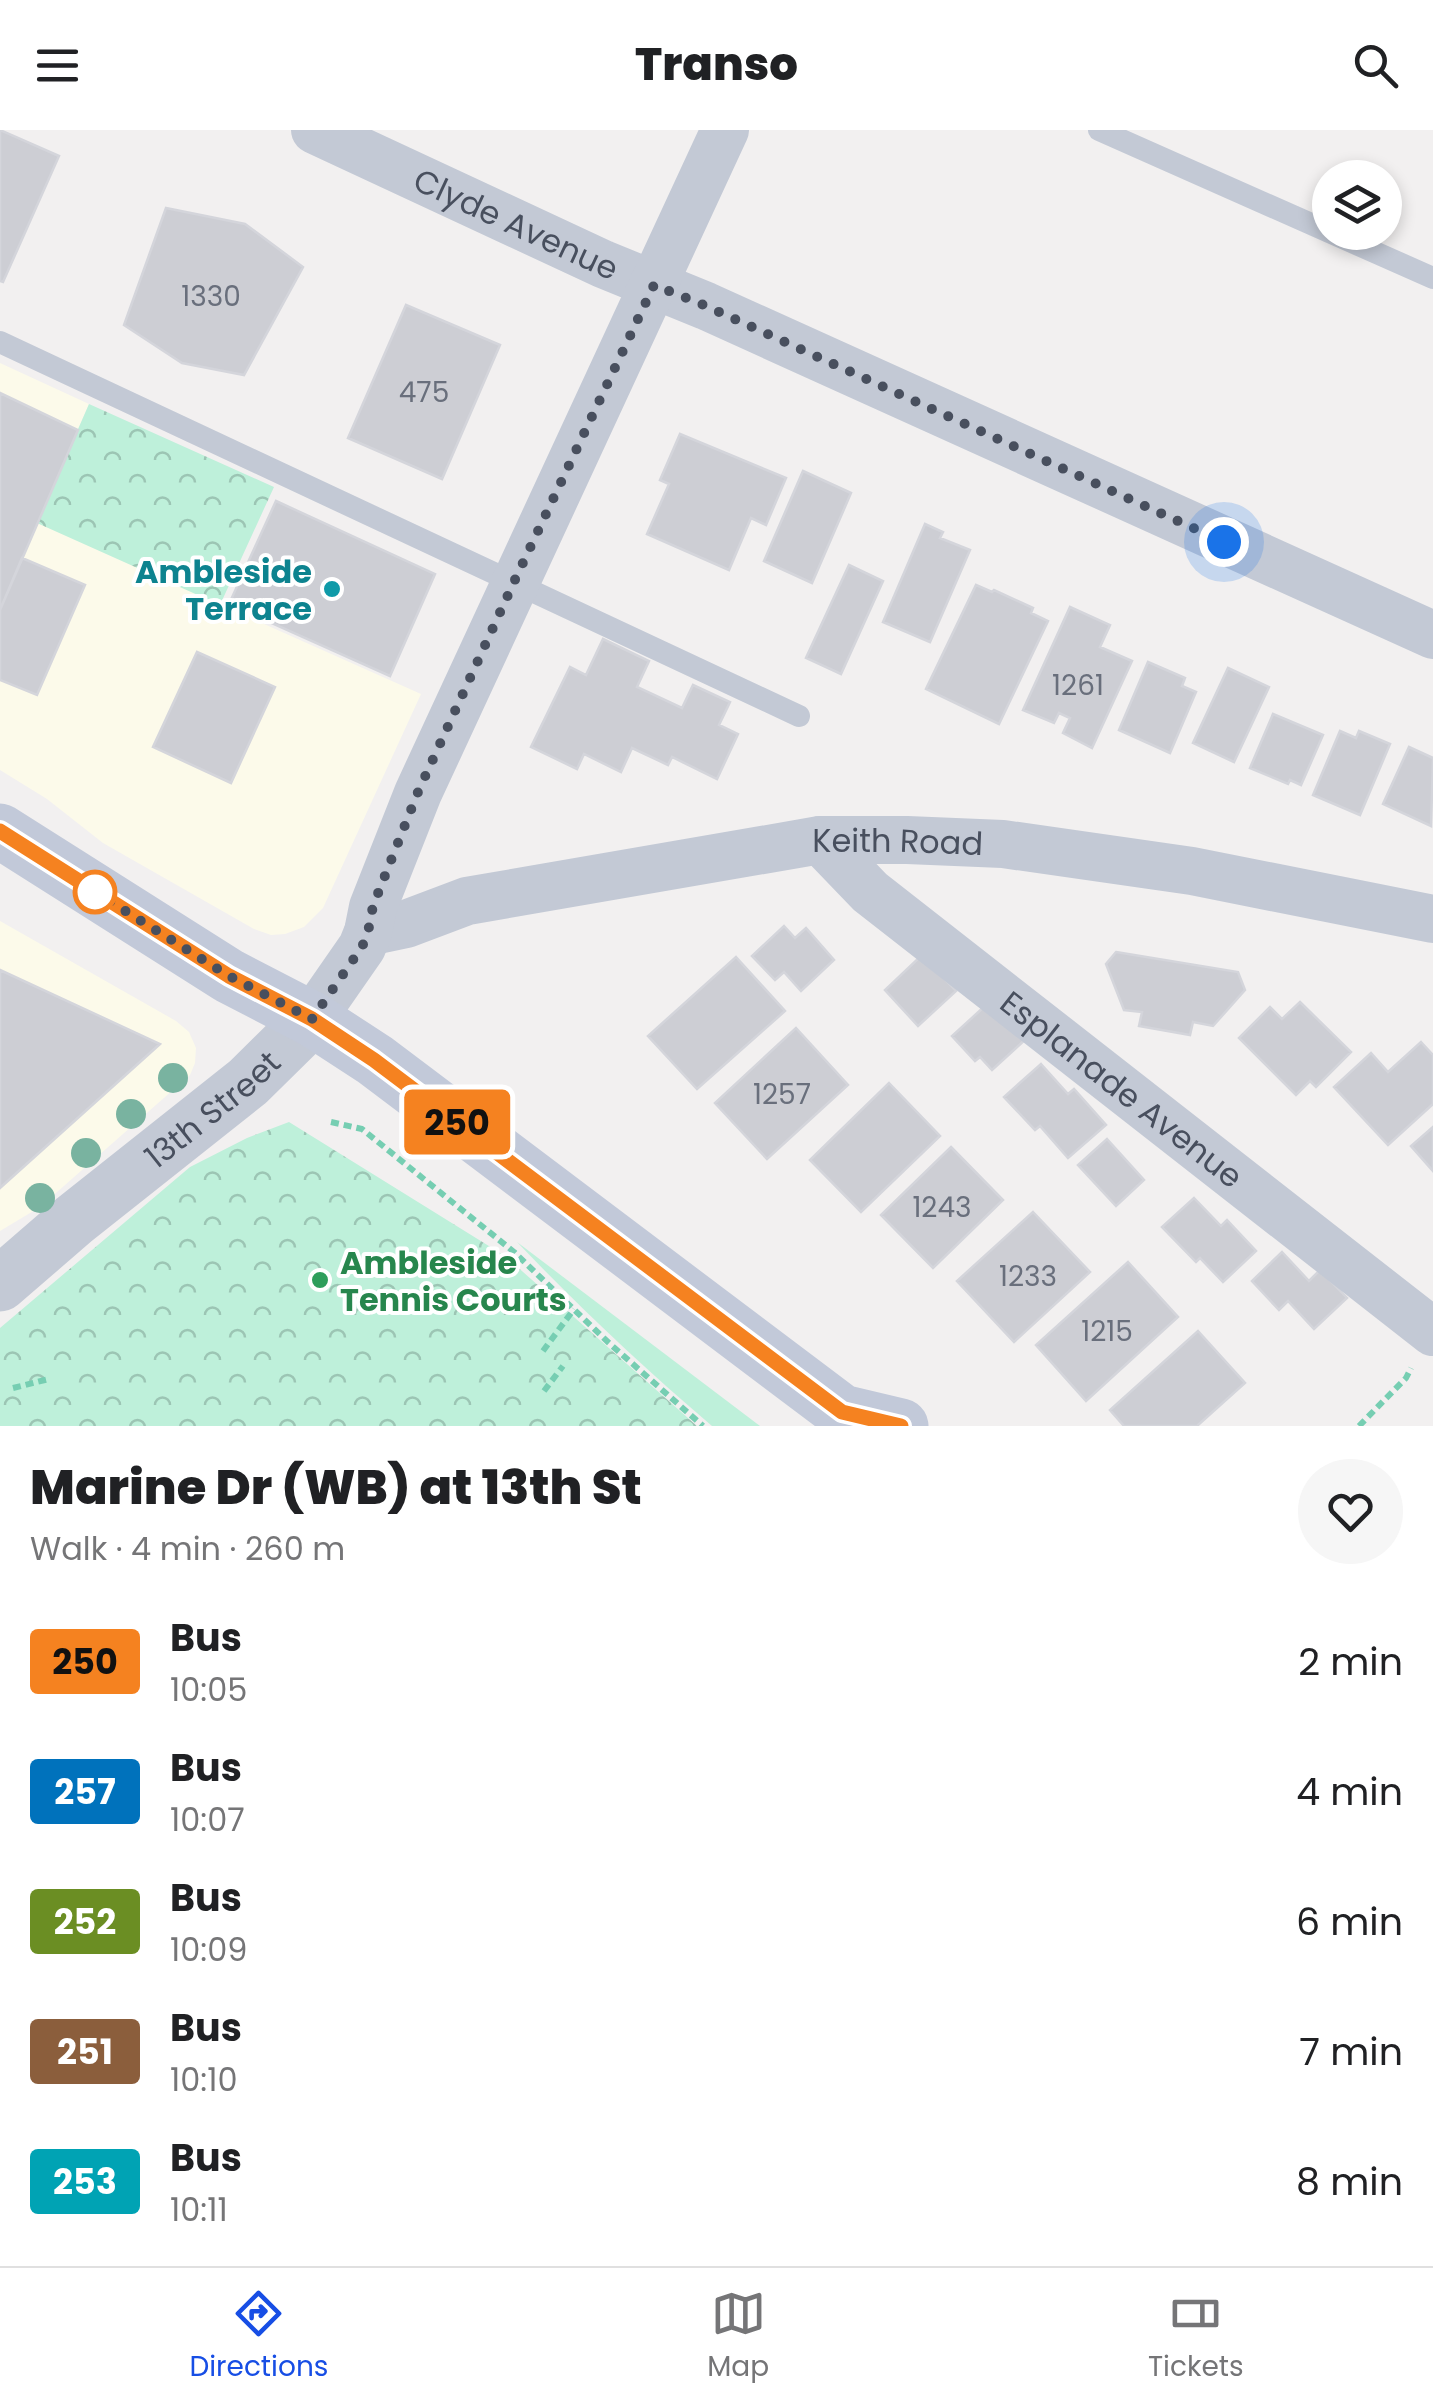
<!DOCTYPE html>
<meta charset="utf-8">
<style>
body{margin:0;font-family:Poppins,sans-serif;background:#f6f6f6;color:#202124;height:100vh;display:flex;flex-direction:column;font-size:38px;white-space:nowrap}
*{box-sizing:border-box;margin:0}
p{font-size:32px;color:#757577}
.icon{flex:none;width:55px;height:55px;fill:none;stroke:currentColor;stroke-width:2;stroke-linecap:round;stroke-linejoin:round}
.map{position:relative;height:1296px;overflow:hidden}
.panel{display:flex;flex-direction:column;background:#fff;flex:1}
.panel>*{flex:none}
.badge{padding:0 20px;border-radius:8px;font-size:35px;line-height:65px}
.buttons{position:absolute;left:1312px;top:30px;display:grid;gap:20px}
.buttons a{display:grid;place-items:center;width:90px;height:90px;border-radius:50%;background:#fff;box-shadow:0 5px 15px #0003;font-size:50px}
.you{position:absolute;width:50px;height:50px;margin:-25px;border:8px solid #fff;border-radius:50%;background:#1a73e8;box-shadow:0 0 0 15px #1a73e833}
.map>.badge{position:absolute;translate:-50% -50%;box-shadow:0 0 0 5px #fff}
.round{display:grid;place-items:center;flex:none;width:105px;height:105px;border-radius:52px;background:#f6f6f6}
.head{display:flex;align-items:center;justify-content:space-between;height:170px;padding:0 30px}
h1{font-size:48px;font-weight:800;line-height:75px}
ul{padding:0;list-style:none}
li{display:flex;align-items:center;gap:30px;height:130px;padding:0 30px}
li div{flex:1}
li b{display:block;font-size:38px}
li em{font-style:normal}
li .badge{min-width:110px;font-weight:700;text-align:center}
header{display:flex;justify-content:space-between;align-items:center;height:130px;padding:0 30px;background:#fff;font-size:45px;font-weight:800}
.tab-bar{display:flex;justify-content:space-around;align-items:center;height:140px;border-top:2px solid #e0e0e0;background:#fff;font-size:28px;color:#757577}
.tab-bar a{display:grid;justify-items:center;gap:5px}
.tab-bar .active{color:#174ee5}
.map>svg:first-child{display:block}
.commercial{fill:#fcfaea}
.grass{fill:#bef0da}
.forest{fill:url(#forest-crowns)}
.building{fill:#cdced4;stroke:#d4d5db;stroke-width:2.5}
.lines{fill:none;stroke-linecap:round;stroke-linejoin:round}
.path{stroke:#76ceb2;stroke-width:6;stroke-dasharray:8 5;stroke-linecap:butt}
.service{stroke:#c3c9d5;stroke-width:22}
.minor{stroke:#c3c9d5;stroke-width:48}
.tertiary{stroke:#c3c9d5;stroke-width:55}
.secondary{stroke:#c2c9d9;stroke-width:55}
.tree{fill:#79b3a0}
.line-casing{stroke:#fff;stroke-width:22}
.line{stroke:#f58220;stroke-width:15}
.walk{stroke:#484f5e;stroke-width:10;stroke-dasharray:0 18}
.culture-dot{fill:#0f9aa8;stroke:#fff;stroke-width:4}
.stop-dot{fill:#fff;stroke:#f58220;stroke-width:5}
.leisure-dot{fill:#2e9e5b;stroke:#fff;stroke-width:4}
.labels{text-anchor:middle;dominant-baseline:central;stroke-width:8;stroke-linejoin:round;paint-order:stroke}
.number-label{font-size:28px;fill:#696f7c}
.street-label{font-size:32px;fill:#484f5e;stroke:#fff}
.culture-label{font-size:32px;font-weight:bold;fill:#0d838f;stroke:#fff;text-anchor:end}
.leisure-label{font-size:32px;font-weight:bold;fill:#27864d;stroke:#fff;text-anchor:start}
</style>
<header><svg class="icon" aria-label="menu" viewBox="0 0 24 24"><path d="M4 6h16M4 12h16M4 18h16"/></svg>Transo<svg class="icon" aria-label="search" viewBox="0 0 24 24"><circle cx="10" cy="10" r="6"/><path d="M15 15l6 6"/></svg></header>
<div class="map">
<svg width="1433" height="1296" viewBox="0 0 1433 1296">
<defs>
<pattern id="forest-crowns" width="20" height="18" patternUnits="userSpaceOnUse" patternTransform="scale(2.5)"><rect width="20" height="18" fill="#bef0da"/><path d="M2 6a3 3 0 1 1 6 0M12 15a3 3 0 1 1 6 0" fill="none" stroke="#9cc5b4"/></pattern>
</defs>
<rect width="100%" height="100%" fill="#f2f0f0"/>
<path class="commercial" d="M0,233L89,274L38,393L421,564L323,778L304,797L285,804L271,805L254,799L103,713L47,669L0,640Z
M0,791L176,891L189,902L196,918L195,933L190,945L40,1077L0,1101Z"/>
<path class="grass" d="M517,1112L760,1296H712C644,1238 579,1177 517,1112Z"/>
<path class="forest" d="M89,274L274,357L220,475L37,393Z
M289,992L505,1126L697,1296H0V1198L190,1037L247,1008Z"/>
<path class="building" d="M0,0L59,26L3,152L0,151Z
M166,78L245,94L303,137L244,245L182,233L124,195Z
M406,175L500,215L442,349L348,308Z
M0,263L78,300L0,480Z
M680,304L786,348L766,395L751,388L729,440L647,404L669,354L660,350Z
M803,341L851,363L812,453L764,431Z
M276,371L435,444L390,546L229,474Z
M925,394L943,402L940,408L970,420L930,512L883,492Z
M22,428L85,455L37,565L0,550V480Z
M849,435L883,451L841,544L806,528Z
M976,455L992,462L994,460L1033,478L1031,483L1048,491L999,594L926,559Z
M1070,477L1110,495L1100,517L1132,531L1092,618L1063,603L1070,588L1059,583L1054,593L1023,580Z
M603,509L649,531L637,557L682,578L693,555L730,572L719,595L738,604L717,649L672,627L668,635L632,618L621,642L584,624L577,639L531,617L570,537L586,545Z
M197,522L275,557L231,653L153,617Z
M1148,532L1185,548L1182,556L1196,562L1170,623L1119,600Z
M1228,538L1269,557L1234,632L1193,613Z
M1273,584L1323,605L1301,655L1290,650L1288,654L1250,638Z
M1340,601L1356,608L1359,601L1390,614L1360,685L1313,665Z
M1409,617L1433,628L1431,696L1383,674Z
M784,796L795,808L806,798L834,830L801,861L784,842L775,850L752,826Z
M1116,822L1238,842L1245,860L1213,896L1193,892L1190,905L1139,896L1142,882L1124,880L1106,834Z
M922,825L956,861L918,896L885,860Z
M736,827L785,881L697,959L648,906Z
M0,840L160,914L0,1058Z
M1300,872L1351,922L1316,957L1310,951L1296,965L1239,908L1270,877L1282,889Z
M985,876L1027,908L992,940L980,927L975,931L952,906Z
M796,898L848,955L767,1029L715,973Z
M1421,912L1433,925V974L1388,1015L1334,957L1371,923L1388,942Z
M1041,934L1068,964L1074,959L1106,995L1068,1028L1040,996L1035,1000L1004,967Z
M889,953L940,1006L861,1082L810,1030Z
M1433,997V1041L1411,1016Z
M1107,1009L1144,1050L1116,1076L1078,1035Z
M951,1017L1003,1070L933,1138L881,1085Z
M1194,1068L1221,1096L1227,1090L1256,1121L1223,1152L1200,1128L1196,1132L1162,1097Z
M1033,1082L1090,1142L1014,1212L957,1151Z
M1282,1122L1309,1151L1320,1140L1347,1168L1314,1199L1288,1171L1279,1180L1252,1151Z
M1128,1132L1178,1187L1086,1271L1036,1215Z
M1198,1201L1245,1253L1197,1296H1124L1110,1280Z"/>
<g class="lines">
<path class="path" d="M331,992L362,999L514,1122L609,1213L703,1296
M543,1221L574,1179
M13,1258L49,1249
M544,1261L563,1236
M1359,1296L1406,1248L1411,1238"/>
<path class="service" d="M1099,0L1433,148
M0,212L799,586"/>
<g class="minor">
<path id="s1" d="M315,0L603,134L706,176L1433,505"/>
<path id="s2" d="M820,710L870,762L1433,1202"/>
<path id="s3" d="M368,802L406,794L467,771L820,710H907L1003,714L1192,741L1433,789"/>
<path d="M312,889L362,817L368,802L373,777L418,663L725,0"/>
</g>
<path class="tertiary" id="s4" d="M0,1154L74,1090L248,952L312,889"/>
<path class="secondary" d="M0,701L229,846L312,889L375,930L842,1282L851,1296
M842,1282L901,1296"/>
</g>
<g class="tree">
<circle cx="173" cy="948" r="15"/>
<circle cx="131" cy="984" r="15"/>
<circle cx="86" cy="1023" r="15"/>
<circle cx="40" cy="1068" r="15"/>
</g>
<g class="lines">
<g class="line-casing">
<path id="line" d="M0,701L229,846L312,889L374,930L842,1282L901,1296"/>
</g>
<use href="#line" class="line"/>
<path class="walk" d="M95,762L229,846L312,889L362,817L368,802L373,776L418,662L513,454L654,155L706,176L1224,412"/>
</g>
<circle class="culture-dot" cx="332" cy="459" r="10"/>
<circle class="stop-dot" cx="95" cy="762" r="20"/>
<circle class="leisure-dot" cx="320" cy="1150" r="10"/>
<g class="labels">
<g class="number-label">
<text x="211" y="166">1330</text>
<text x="424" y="262">475</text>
<text x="1078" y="555">1261</text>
<text x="782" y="964">1257</text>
<text x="942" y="1077">1243</text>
<text x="1028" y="1146">1233</text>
<text x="1107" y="1201">1215</text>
</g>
<g class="street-label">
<text stroke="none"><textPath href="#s1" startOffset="222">Clyde Avenue</textPath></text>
<text stroke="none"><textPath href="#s3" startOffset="540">Keith Road</textPath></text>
<text stroke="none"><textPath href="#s2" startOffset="392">Esplanade Avenue</textPath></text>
<text stroke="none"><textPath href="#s4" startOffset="275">13th Street</textPath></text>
</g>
<g class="culture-label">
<text x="312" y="441">Ambleside<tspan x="312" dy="37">Terrace</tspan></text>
</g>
<g class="leisure-label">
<text x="340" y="1132">Ambleside<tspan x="340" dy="37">Tennis Courts</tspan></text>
</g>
</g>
</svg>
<div class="buttons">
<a><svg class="icon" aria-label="layers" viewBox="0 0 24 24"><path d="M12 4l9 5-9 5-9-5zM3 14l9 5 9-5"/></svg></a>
</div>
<div class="you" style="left:1224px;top:412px"></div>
<b class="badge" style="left:457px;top:992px;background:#f58220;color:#111">250</b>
</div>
<section class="panel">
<div class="head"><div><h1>Marine Dr (WB) at 13th St</h1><p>Walk · 4 min · 260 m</p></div><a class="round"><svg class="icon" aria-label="heart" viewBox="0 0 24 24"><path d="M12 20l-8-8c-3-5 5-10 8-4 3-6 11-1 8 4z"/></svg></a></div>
<ul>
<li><span class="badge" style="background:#f58220;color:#111">250</span><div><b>Bus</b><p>10:05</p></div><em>2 min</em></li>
<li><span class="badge" style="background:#0072bc;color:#fff">257</span><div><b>Bus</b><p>10:07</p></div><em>4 min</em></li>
<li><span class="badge" style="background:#6b8e23;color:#fff">252</span><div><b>Bus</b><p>10:09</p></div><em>6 min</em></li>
<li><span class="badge" style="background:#8b5e3c;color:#fff">251</span><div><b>Bus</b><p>10:10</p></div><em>7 min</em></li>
<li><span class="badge" style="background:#00a3b4;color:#fff">253</span><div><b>Bus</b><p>10:11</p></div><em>8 min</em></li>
</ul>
</section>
<nav class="tab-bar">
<a class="active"><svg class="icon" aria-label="directions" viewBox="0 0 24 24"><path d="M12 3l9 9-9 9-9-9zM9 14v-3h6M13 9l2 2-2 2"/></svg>Directions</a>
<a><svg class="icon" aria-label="map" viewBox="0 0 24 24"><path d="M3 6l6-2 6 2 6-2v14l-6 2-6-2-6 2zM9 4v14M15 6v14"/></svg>Map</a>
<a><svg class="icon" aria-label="tickets" viewBox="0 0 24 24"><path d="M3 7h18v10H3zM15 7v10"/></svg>Tickets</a>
</nav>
